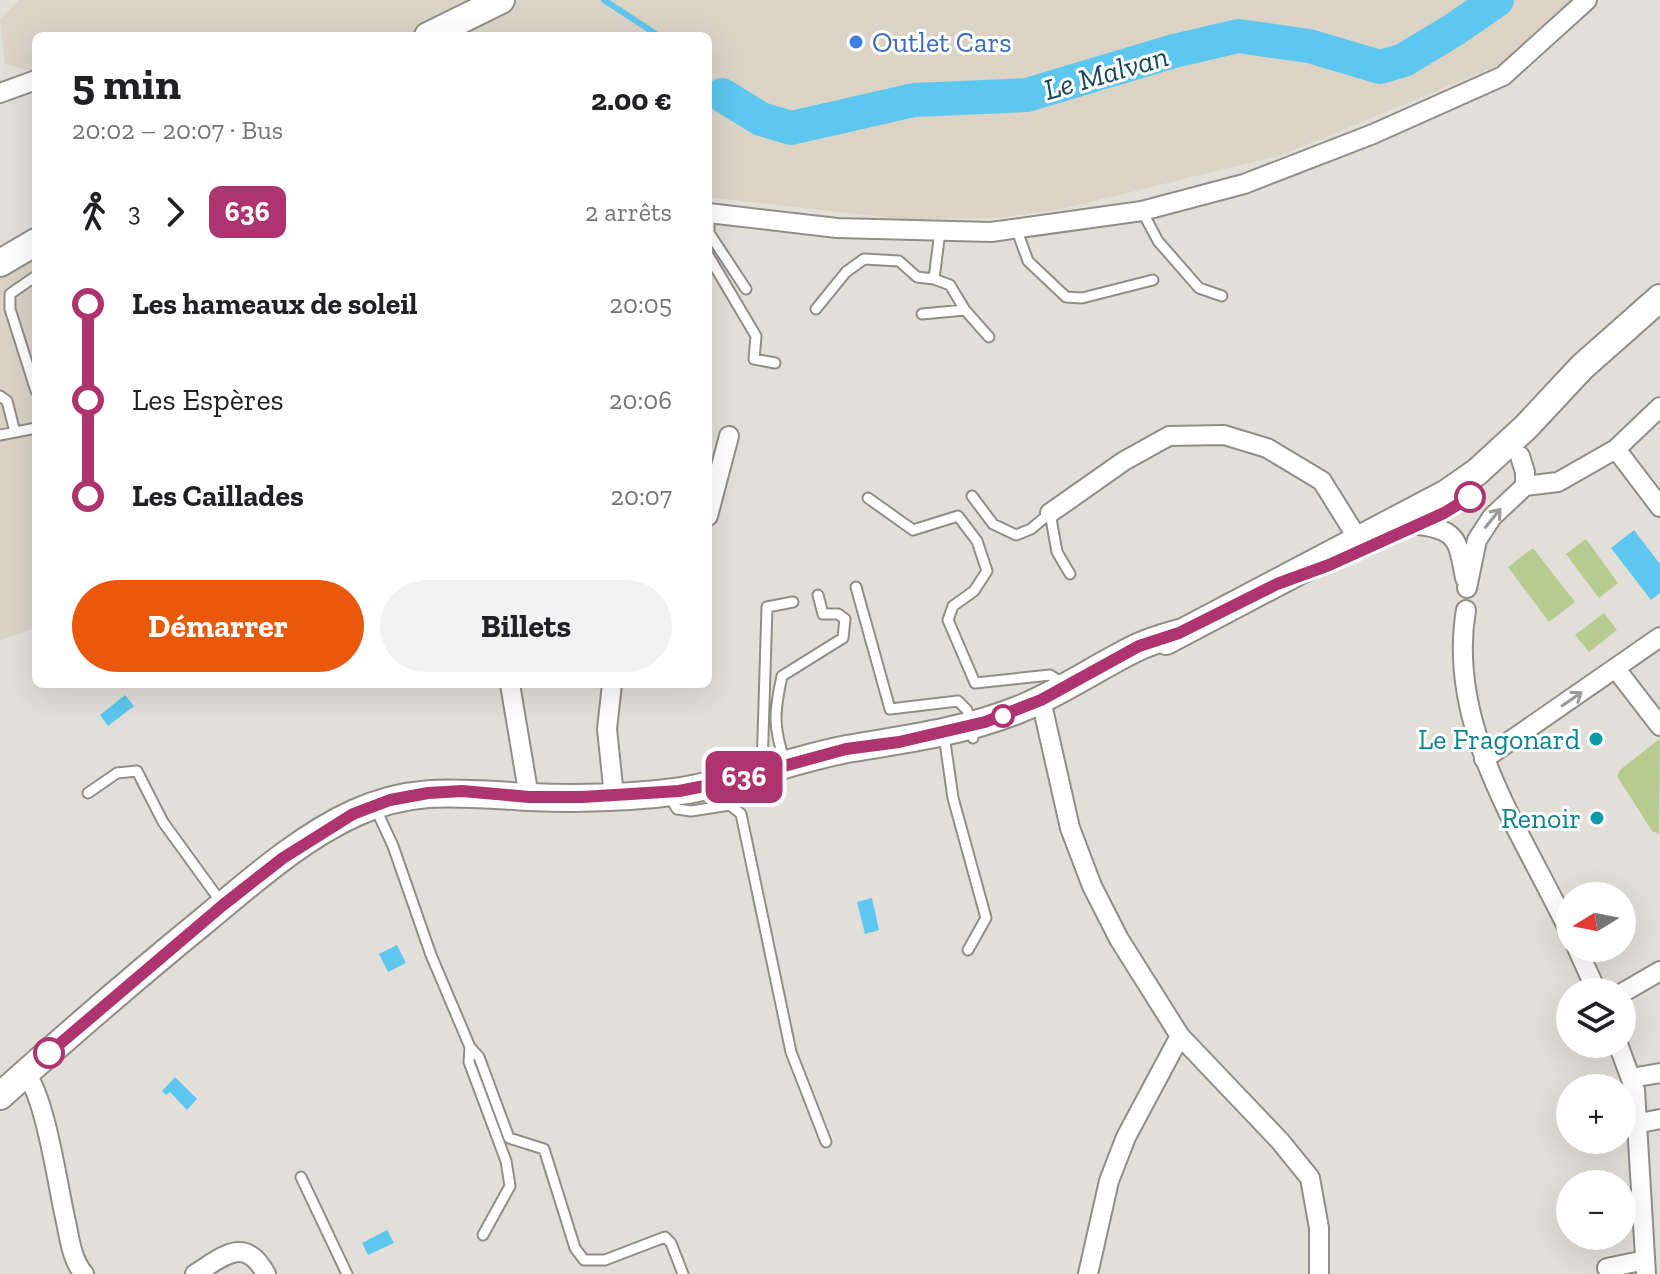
<!DOCTYPE html>
<html lang="fr">
<meta charset="utf-8">
<style>
body{margin:0;font-family:"Zilla Slab",serif;background:#f2f2f2;color:#202124;height:100vh;display:flex;flex-direction:column;font-size:30px;white-space:nowrap}
*{box-sizing:border-box;margin:0}
p{font-size:26px;color:#757577}
.icon{flex:none;width:44px;height:44px;fill:none;stroke:currentColor;stroke-width:2;stroke-linecap:round;stroke-linejoin:round}
.map{position:relative;flex:1;overflow:hidden}
.panel{position:absolute;left:32px;top:32px;width:680px;height:656px;display:flex;flex-direction:column;background:#fff;border-radius:12px;box-shadow:0 8px 32px #0002}
.panel>*{flex:none}
.badge{padding:0 16px;border-radius:12px;font-size:28px;line-height:52px}
.needle{width:52px;rotate:260deg}
.controls{position:absolute;left:1556px;top:882px;display:grid;gap:16px}
.controls a{display:grid;place-items:center;width:80px;height:80px;border-radius:50%;background:#fff;box-shadow:0 8px 32px #0002;font-size:40px}
.map>.badge{position:absolute;translate:-50% -50%;box-shadow:0 0 0 4px #fff}
.legs{display:flex;align-items:center;gap:12px;height:88px;padding:0 40px;font-size:26px}
.legs p{margin-inline-start:auto}
.head{display:flex;align-items:center;justify-content:space-between;height:136px;padding:0 40px}
h1{font-size:44px;font-weight:700;line-height:60px}
.button{display:flex;gap:16px;margin-top:auto;padding:16px 40px}
.button a{flex:1;height:92px;border-radius:48px;background:#ea580c;color:#fff;font-size:32px;font-weight:700;line-height:92px;text-align:center}
.button a+a{background:#f2f2f2;color:#202124}
ul{padding:0 40px;list-style:none}
li{display:flex;align-items:center;gap:28px;height:96px;font-size:30px}
li i{display:grid;place-items:center;width:12px;height:100%;margin:0 10px;background:currentColor}
li i::after{content:'';width:20px;height:20px;margin:-10px;border:6px solid;border-radius:50%;background:#fff}
li p{margin-inline-start:auto}
li:first-child i{background:linear-gradient(#0000 50%,currentColor 0)}
li:last-child i{background:linear-gradient(currentColor 50%,#0000 0)}
.map>svg:first-child{display:block}
.built{fill:#dad3c6}
.green{fill:#b5cb8f}
.water{fill:#5dc7ef}
.lines{fill:none;stroke-linecap:round;stroke-linejoin:round}
.stream{stroke:#5dc7ef;stroke-width:6}
.river{stroke:#5dc7ef;stroke-width:34}
.lane-casing{stroke:#918e88;stroke-width:13}
.street-casing{stroke:#918e88;stroke-width:22}
.secondary-casing{stroke:#918e88;stroke-width:30}
.lane{stroke:#fff;stroke-width:9}
.street{stroke:#fff;stroke-width:18}
.secondary{stroke:#fff;stroke-width:26}
.oneway{stroke:#9c9b9a}
.line-1-casing{stroke:#fff;stroke-width:18}
.line-1{stroke:#ae346f;stroke-width:12}
.shop-dot{fill:#3f7fe0;stroke:#fff;stroke-width:3}
.stop-1-dot{fill:#fff;stroke:#ae346f;stroke-width:4}
.culture-dot{fill:#0f9aa8;stroke:#fff;stroke-width:3}
.labels{text-anchor:middle;dominant-baseline:central;stroke-width:6;stroke-linejoin:round;paint-order:stroke}
.shop-label{font-size:28px;fill:#366cbe;stroke:#fff;text-anchor:start}
.culture-label{font-size:28px;fill:#0d838f;stroke:#fff;text-anchor:end}
.water-label{font-size:30px;font-style:italic;fill:#1a4859;stroke:#fff}
</style>
<div class="map">
<svg width="1660" height="1274" viewBox="0 0 1660 1274">
<rect width="100%" height="100%" fill="#e2dfd8"/>
<path class="built" d="M19,0H1591L1499,65L1282,155L1057,210L996,218L901,219L708,197V36H36V72L5,64L0,19Z
M36,257V628L0,640V277Z"/>
<path class="green" d="M1586,539L1618,583L1599,598L1566,554Z
M1533,548L1575,602L1549,622L1508,567Z
M1604,613L1617,630L1589,652L1575,635Z
M1658,740L1660,741L1659,834L1652,831L1617,776L1620,770Z"/>
<path class="water" d="M1634,530L1660,564V593L1651,600L1611,548Z
M125,695L134,706L108,726L100,715Z
M872,898L879,930L865,934L857,902Z
M397,945L406,963L388,972L379,954Z
M175,1077L197,1099L187,1110L170,1092L166,1095L162,1091Z
M387,1230L394,1243L368,1255L362,1243Z"/>
<g class="lines">
<path class="stream" d="M604,0L659,36
M708,81L722,95"/>
<path class="river" d="M722,95L761,119L791,128L914,100L1027,95L1174,51L1238,36L1309,46L1380,67L1404,60L1455,29L1497,0"/>
<g class="lane-casing">
<path id="lane" d="M1142,211L1158,241L1199,288L1222,296
M709,214V233L746,289
M1016,228L1028,261L1066,297L1082,298L1153,280
M708,255L756,336L754,359L775,363
M36,276L10,294V309L36,391
M816,309L846,272L864,259L899,261L917,277L934,279
M965,310L989,337
M922,314L965,310L950,285L934,279L940,231
M0,396L7,401L15,432
M0,435L36,428
M972,496L993,524L1016,535L1031,529L1050,513L1057,552L1070,574
M868,498L913,530L958,516L977,541L987,571L974,591L953,606L948,620L975,683L1050,675L1064,684
M856,587L890,709L958,701L967,710L973,738
M944,735L953,798L986,918L968,950
M785,762C773,727 774,712 782,676L843,638L845,619L838,614H823L818,595
M762,769L767,607L793,602
M88,793L117,773L137,771L163,822L221,902
M668,795L677,809L691,811L730,805L741,814L791,1052L826,1142
M375,807L393,846L431,955L470,1047L479,1057L509,1138L544,1149L575,1248L584,1260H605L665,1237L671,1243L683,1274
M470,1047L469,1062L506,1161L510,1186L483,1235
M301,1177L347,1274"/>
</g>
<g class="street-casing">
<path id="street" d="M0,93L36,80
M708,213L837,228L991,232L1142,211L1244,184L1373,134L1503,76L1587,0
M1616,449L1660,507
M1525,486L1558,482L1616,449L1660,407
M1050,513L1124,461L1169,436L1224,435L1267,448L1322,481L1363,547
M708,516L729,436
M1419,525C1458,530 1458,541 1465,578
M1467,588L1477,540L1492,517L1525,486V472L1520,456
M1466,610C1446,727 1522,832 1570,933
M1616,669L1660,726
M510,684L529,797
M612,684L607,729L614,796
M1041,700L1070,828L1092,886L1119,939L1180,1036L1280,1141L1310,1178L1319,1228V1274
M1484,759L1660,637
M1577,948L1597,992
M1622,993L1660,971
M1618,1044L1635,1090L1646,1274
M26,1074C46,1099 58,1188 66,1222C70,1241 72,1260 84,1274
M1631,1078L1660,1073
M1635,1124L1660,1119
M1607,1268L1645,1260
M195,1274C224,1256 245,1235 266,1274
M1088,1274L1109,1181L1126,1137L1180,1036"/>
</g>
<g class="secondary-casing">
<path id="secondary" d="M428,36L501,0
M0,263L36,242
M1166,641L1447,493L1477,472L1526,427L1582,367L1660,298
M0,1096C67,1036 135,977 205,920C251,882 300,838 355,813C416,785 465,794 529,797C579,799 631,798 681,791C737,782 790,760 847,749C906,739 963,732 1020,709C1060,693 1097,667 1136,648C1150,641 1165,637 1179,633"/>
</g>
<use href="#lane" class="lane"/>
<use href="#street" class="street"/>
<use href="#secondary" class="secondary"/>
</g>
<defs><path id="oneway-shaft" d="M-6 0H5M1.5-3L5.5 0L1.5 3" fill="none" stroke-width="1.6" stroke-linecap="round" stroke-linejoin="round" transform="scale(2)"/></defs>
<g class="oneway">
<use href="#oneway-shaft" transform="translate(1493 518) rotate(-51)"/>
<use href="#oneway-shaft" transform="translate(1572 699) rotate(-34)"/>
</g>
<g class="lines">
<g class="line-1-casing">
<path id="line-1" d="M49,1053L223,905L283,858L353,814L390,800L428,793L462,791L529,797H582L679,791L725,782L846,749L899,742L985,722L1041,700L1139,646L1179,633L1277,584L1329,565L1444,513L1470,497"/>
</g>
<use href="#line-1" class="line-1"/>
</g>
<circle class="shop-dot" cx="856" cy="42" r="8"/>
<g class="stop-1-dot">
<circle cx="1470" cy="497" r="14"/>
<circle cx="1003" cy="716" r="10"/>
<circle cx="49" cy="1053" r="14"/>
</g>
<g class="culture-dot">
<circle cx="1596" cy="739" r="8"/>
<circle cx="1597" cy="818" r="8"/>
</g>
<g class="labels">
<g class="shop-label">
<text x="872" y="42">Outlet Cars</text>
</g>
<g class="culture-label">
<text x="1580" y="739">Le Fragonard</text>
<text x="1581" y="818">Renoir</text>
</g>
<g class="water-label">
<text transform="translate(1106 73) rotate(-16)">Le Malvan</text>
</g>
</g>
</svg>
<div class="controls">
<a><svg class="needle" viewBox="-14 -14 28 28"><path d="M0-13l5 13h-10z" fill="#e53935"/><path d="M0 13l5-13h-10z" fill="#757577"/></svg></a>
<a><svg class="icon" aria-label="layers" viewBox="0 0 24 24"><path d="M12 4l9 5-9 5-9-5zM3 14l9 5 9-5"/></svg></a>
<a>+</a>
<a>−</a>
</div>
<b class="badge" style="left:744px;top:777px;background:#ae346f;color:#fff">636</b>
<section class="panel">
<div class="head"><div><h1>5 min</h1><p>20:02 – 20:07 · Bus</p></div><b>2.00 €</b></div>
<div class="legs"><svg class="icon" aria-label="walk" viewBox="0 0 24 24"><circle cx="13" cy="4" r="2"/><path d="M13 8l-2 6 4 7M11 14l-3 7M7 12l3-4h3l4 4"/></svg>3<svg class="icon" aria-label="forward" viewBox="0 0 24 24"><path d="M9 5l7 7-7 7"/></svg><b class="badge" style="background:#ae346f;color:#fff">636</b><p>2 arrêts</p></div>
<ul>
<li><i style="color:#ae346f"></i><b>Les hameaux de soleil</b><p>20:05</p></li>
<li><i style="color:#ae346f"></i><span>Les Espères</span><p>20:06</p></li>
<li><i style="color:#ae346f"></i><b>Les Caillades</b><p>20:07</p></li>
</ul>
<div class="button"><a>Démarrer</a><a>Billets</a></div>
</section>
</div>
